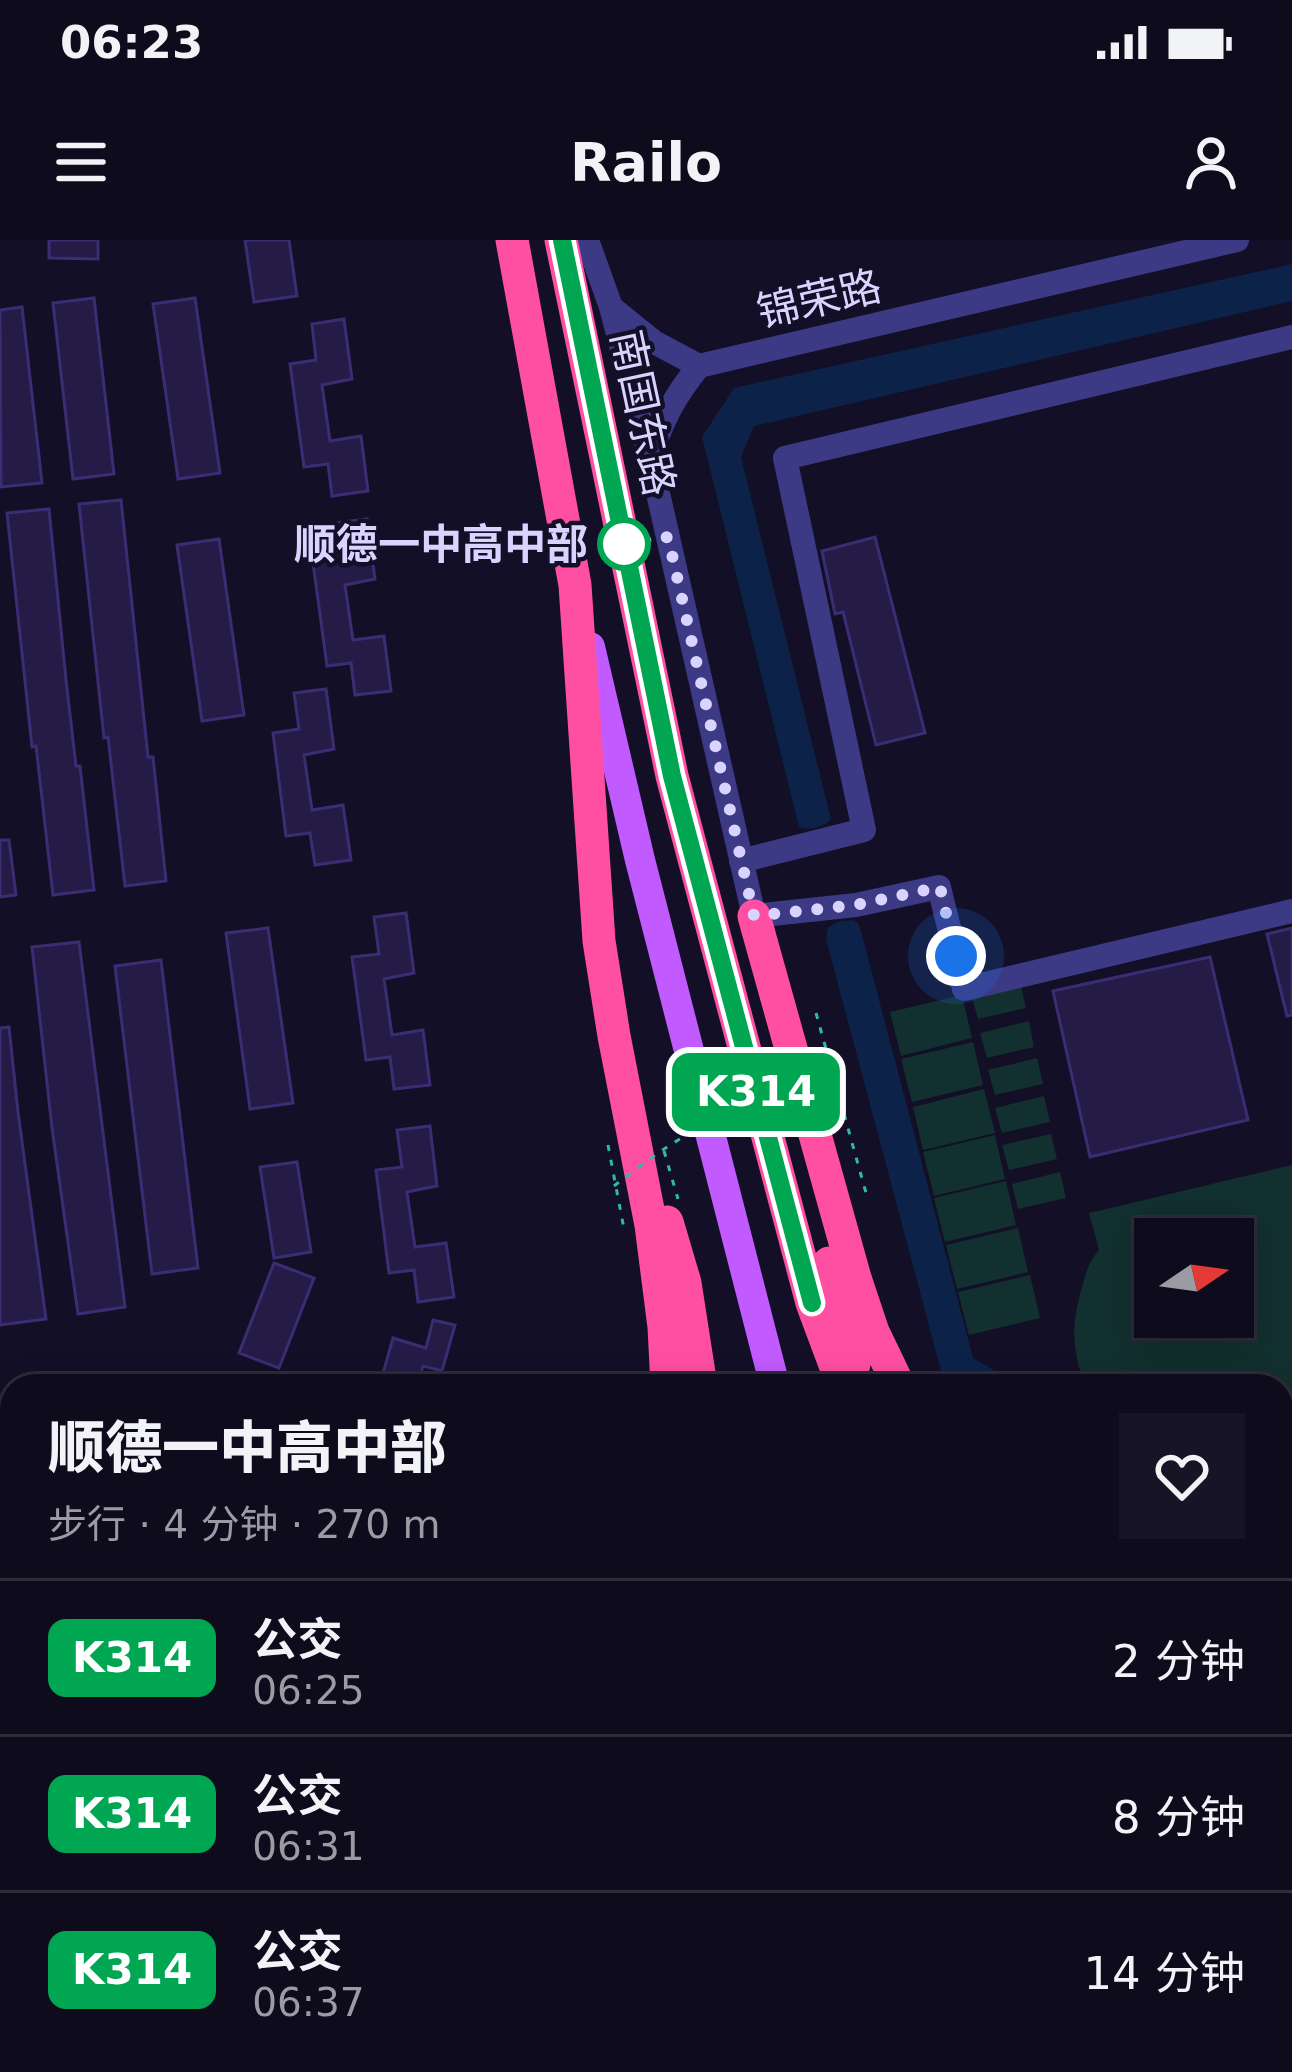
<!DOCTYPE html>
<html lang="zh">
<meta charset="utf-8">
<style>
body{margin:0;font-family:"DejaVu Sans","Noto Sans SC",sans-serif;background:#171425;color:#f1f3f6;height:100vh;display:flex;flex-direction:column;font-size:45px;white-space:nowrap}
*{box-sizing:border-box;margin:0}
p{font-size:39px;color:#9b9ba3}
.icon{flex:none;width:66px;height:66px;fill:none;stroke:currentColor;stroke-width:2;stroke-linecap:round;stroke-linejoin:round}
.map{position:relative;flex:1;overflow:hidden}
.drawer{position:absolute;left:0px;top:1134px;width:1293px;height:699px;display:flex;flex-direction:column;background:#0e0b1c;border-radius:36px 36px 0 0;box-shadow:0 6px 30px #0003,0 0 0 3px #2e2b3b}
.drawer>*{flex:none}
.badge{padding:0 24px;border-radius:18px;font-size:42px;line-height:78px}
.needle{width:78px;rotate:77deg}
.tools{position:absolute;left:1134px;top:978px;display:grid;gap:24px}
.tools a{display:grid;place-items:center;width:120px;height:120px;border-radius:0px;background:#0e0b1c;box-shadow:0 6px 30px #0003,0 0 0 3px #2e2b3b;font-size:60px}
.you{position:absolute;width:60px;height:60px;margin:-30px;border:9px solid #fff;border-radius:50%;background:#1a73e8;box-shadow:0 0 0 18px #1a73e833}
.map>.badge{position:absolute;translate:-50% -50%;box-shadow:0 0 0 6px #fff}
.round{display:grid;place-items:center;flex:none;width:126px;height:126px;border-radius:0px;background:#171425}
.summary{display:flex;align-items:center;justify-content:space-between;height:204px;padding:0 48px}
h1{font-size:57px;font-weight:800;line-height:90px}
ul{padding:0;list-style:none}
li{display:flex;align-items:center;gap:36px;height:156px;padding:0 48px;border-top:3px solid #2e2b3b}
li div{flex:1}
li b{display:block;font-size:45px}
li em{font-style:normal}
li .badge{min-width:132px;font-weight:700;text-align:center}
.status{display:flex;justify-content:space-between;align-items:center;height:84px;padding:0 60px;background:#0e0b1c;direction:ltr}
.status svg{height:33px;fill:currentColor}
header{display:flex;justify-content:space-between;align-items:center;height:156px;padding:0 48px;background:#0e0b1c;font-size:54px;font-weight:800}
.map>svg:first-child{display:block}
.green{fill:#12302f;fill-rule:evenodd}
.water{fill:#0c2248}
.building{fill:#241b47;stroke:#3b2d73;stroke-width:3}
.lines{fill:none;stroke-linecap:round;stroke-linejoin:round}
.path{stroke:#2fb8b0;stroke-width:3;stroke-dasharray:6 9;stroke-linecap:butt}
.minor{stroke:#3d3a85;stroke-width:24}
.major{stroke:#c25bff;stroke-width:30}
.highway{stroke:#ff4fa3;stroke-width:33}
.path-bridge{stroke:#2fb8b0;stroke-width:3;stroke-dasharray:6 9;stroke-linecap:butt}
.highway-bridge{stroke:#ff4fa3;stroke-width:33}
.line-casing{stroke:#fff;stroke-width:27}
.line{stroke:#00a651;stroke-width:18}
.walk{stroke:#d9d4ff;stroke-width:12;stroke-dasharray:0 21.6}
.stop-dot{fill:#fff;stroke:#00a651;stroke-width:6}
.labels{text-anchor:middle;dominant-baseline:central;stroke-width:9;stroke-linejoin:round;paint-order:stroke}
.street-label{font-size:42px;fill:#d9d4ff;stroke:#130f26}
.stop-label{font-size:42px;font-weight:bold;fill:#d9d4ff;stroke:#130f26;text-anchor:end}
</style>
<div class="status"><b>06:23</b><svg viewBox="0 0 49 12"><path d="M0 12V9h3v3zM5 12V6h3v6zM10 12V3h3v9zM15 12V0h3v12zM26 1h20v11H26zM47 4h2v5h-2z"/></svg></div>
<header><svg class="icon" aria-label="menu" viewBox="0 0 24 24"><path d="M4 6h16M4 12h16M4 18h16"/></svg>Railo<svg class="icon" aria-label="person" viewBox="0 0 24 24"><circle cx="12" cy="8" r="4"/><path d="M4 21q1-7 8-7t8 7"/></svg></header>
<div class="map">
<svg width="1292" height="1832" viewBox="0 0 1292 1832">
<rect width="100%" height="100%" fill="#130f26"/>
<path class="green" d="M1020,742L1026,768L978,779L971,754Z
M962,755L972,798L901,816L890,772Z
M1029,781L1034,807L987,818L980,793Z
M973,802L983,845L912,862L901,819Z
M1037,818L1043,844L995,855L988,830Z
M984,849L995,893L923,910L913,867Z
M1044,856L1050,882L1002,893L995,868Z
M1051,894L1057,919L1009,930L1002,905Z
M995,895L1005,939L934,956L923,912Z
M1292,925V1205L1281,1208V1146H1085C1071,1106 1071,1084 1083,1044C1086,1031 1090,1020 1099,1010L1089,973ZM1155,999H1233V1077H1155Z
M1060,932L1066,958L1018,969L1012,944Z
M1006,941L1016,985L945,1002L934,958Z
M1018,988L1028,1032L957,1049L946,1005Z
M1030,1035L1040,1078L969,1095L958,1052Z
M1292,1718V1832H1247L1249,1821H1281V1734Z"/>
<path class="water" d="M1292,24V61L754,186L741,217L831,579C825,587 808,591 799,587L702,197L734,148Z
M853,680L858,683L861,691L973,1118L1021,1146H945L826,699L828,687L841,681Z"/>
<path class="building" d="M49,0H98V19L49,18Z
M245,0H289L297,56L254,62Z
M94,58L114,234L73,239L53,63Z
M195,58L220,233L178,239L153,64Z
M22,67L42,243L1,247L0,70Z
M344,79L352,139L322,145L330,201L361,196L368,251L332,256L328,224L304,227L290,124L316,120L312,84Z
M121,260L148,517H153L166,641L125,646L108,497L104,498L79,264Z
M49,269L66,440L76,526H80L94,650L53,655L36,506L32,507L7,273Z
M367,279L375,339L345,345L353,400L384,396L391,451L355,455L351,423L327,426L313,323L339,320L335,283Z
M875,297L925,493L876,505L843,372L835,374L822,311Z
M219,299L244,475L202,481L177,305Z
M326,449L334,509L304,515L312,570L343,565L351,620L315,625L310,593L286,596L273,493L299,489L294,453Z
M0,600H9L16,655L0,657Z
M406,673L414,733L384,739L392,795L423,790L430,845L394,849L390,817L366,820L352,717L379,714L374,677Z
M268,688L293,863L250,869L226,693Z
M1292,688V775L1287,776L1267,694Z
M79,702L125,1067L78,1074L52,888L32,707Z
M1210,717L1248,880L1090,917L1053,751Z
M161,720L198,1028L152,1034L115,726Z
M9,787L18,872L46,1079L0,1085V788Z
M430,886L437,946L407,952L415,1007L446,1003L454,1057L418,1062L414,1030L389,1033L376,930L402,927L397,890Z
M297,922L311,1012L274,1018L260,927Z
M274,1023L314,1038L279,1128L239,1113Z
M433,1080L455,1085L442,1131L423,1126L417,1146L380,1144L393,1098L426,1108Z"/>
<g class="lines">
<path class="path" d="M816,773L866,953
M608,905L624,989
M664,911L678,959
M1281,1581L1292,1587"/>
<path class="minor" d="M587,0L611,67L650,218L754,676L856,665L939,647L964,749L1292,671
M612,68L654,102L699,126
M699,126L1237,0
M650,218C662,180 674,157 699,126
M741,621L864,590L785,218L1292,97
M484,1821L521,1832
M350,1832L410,1821"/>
<path class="major" d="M590,407L640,620L775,1146
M1281,1641L1292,1621
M929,1821L932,1832
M956,1821L960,1832
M1214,1832L1217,1821"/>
<path class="highway" d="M512,0L575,345L599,701L614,796L651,985L664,1087L667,1146
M561,0L672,536L812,1063L843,1146
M754,676L855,1038L873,1092L899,1146
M667,982L685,1043L701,1146
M829,1023L854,1124
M1281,1313L1292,1309
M1281,1377L1292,1373
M1281,1415L1292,1411
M1281,1553L1292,1541
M0,1721L12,1716
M0,1764L12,1759
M663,1821L679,1832
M709,1821L722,1832
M788,1821L799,1832
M1135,1821L1137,1832
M4,1832L36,1821
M123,1832L155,1821
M185,1832L219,1821
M274,1832L306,1821
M1183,1832L1184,1821"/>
<path class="path-bridge" d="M614,946C662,909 708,872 772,871C796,870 823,879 847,883"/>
<path class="highway-bridge" d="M1027,1832L1045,1821"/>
</g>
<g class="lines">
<g class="line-casing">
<path id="line" d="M562,0L672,536L812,1063"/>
</g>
<use href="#line" class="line"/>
<path class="walk" d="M624,304L668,297L754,676L856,665L940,647L956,716"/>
</g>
<circle class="stop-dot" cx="624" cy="304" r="24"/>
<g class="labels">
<g class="street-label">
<text transform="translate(819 59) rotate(-13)">锦荣路</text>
<text transform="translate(643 173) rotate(78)">南国东路</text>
</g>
<g class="stop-label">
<text x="588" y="304">顺德一中高中部</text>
</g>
</g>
</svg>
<div class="tools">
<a><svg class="needle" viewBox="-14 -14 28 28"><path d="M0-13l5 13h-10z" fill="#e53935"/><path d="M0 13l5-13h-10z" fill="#9b9ba3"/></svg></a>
</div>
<div class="you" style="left:956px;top:716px"></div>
<b class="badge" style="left:756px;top:852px;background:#00a651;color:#fff">K314</b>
<section class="drawer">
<div class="summary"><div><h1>顺德一中高中部</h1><p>步行 · 4 分钟 · 270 m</p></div><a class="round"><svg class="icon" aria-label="heart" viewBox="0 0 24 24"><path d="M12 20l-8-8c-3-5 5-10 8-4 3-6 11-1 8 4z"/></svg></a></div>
<ul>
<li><span class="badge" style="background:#00a651;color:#fff">K314</span><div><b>公交</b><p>06:25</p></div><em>2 分钟</em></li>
<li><span class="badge" style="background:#00a651;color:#fff">K314</span><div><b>公交</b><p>06:31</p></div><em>8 分钟</em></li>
<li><span class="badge" style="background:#00a651;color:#fff">K314</span><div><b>公交</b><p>06:37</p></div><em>14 分钟</em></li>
</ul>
</section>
</div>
